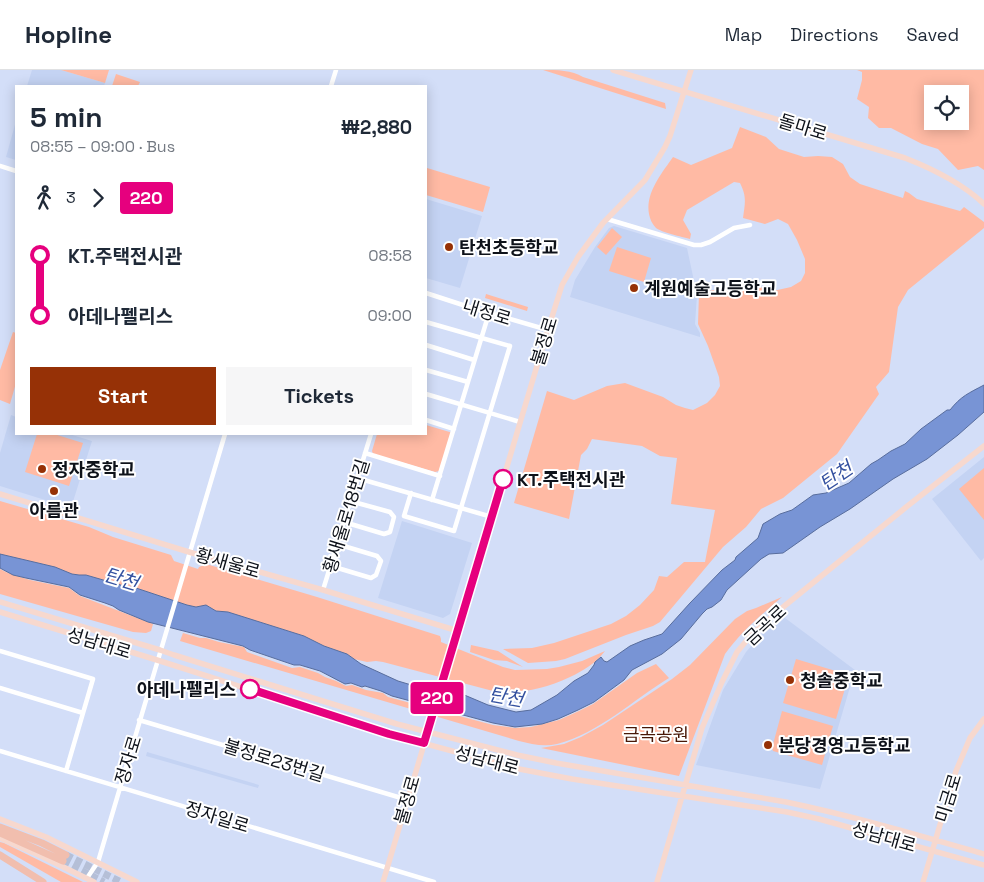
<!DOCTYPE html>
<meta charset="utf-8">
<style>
body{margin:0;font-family:"Space Grotesk","Noto Sans KR",sans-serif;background:#f6f6f7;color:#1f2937;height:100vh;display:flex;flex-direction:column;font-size:19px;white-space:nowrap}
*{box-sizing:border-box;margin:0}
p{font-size:16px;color:#747a83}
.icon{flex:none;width:28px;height:28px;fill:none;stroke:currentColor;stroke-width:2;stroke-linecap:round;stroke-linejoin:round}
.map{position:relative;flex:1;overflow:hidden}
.sheet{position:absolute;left:15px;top:15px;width:412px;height:350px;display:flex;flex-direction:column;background:#fff;border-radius:0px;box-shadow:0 2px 12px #0003}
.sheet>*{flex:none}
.badge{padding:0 10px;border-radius:4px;font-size:18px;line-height:32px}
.buttons{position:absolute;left:924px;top:15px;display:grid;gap:10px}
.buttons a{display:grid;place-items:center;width:45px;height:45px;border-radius:0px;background:#fff;box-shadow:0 2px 12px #0003;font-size:25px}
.map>.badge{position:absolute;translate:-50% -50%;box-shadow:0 0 0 2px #fff}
.legs{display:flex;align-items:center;gap:8px;height:55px;padding:0 15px;font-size:16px}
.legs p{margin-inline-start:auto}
.overview{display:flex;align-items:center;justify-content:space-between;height:85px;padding:0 15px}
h1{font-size:28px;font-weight:700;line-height:38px}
.button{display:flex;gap:10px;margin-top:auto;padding:10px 15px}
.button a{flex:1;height:58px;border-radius:0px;background:#963106;color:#fff;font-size:20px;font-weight:700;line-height:58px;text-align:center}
.button a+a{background:#f6f6f7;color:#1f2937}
ul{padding:0 15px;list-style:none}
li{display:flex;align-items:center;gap:18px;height:60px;font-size:19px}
li i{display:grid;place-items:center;width:8px;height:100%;margin:0 6px;background:currentColor}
li i::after{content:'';width:12px;height:12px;margin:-6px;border:4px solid;border-radius:50%;background:#fff}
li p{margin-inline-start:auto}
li:first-child i{background:linear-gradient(#0000 50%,currentColor 0)}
li:last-child i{background:linear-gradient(currentColor 50%,#0000 0)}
header{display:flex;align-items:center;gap:30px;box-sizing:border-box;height:70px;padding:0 25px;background:#fff;border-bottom:1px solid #e0e1e3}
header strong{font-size:24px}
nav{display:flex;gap:28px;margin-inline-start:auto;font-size:18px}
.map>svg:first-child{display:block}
.built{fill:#c4d3f3}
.green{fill:#ffbaa4;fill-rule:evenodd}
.water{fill:#7894d5;stroke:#586d9d}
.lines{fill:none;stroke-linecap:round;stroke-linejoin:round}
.highway-tunnel{stroke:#b5bfd7;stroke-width:7;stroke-dasharray:7 3.5;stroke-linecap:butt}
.minor{stroke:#fff;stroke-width:4.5}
.major{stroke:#f7d8ce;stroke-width:5.5}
.highway{stroke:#f1beae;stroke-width:7}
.line-1-casing{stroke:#fff;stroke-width:11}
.line-1{stroke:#e6007e;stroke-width:8}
.poi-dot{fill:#963106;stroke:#fff;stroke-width:2}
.stop-1-dot{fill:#fff;stroke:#e6007e;stroke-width:2.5}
.labels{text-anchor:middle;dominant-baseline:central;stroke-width:4;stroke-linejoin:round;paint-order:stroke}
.street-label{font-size:18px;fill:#0e121a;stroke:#fff}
.poi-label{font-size:18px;font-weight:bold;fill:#0e121a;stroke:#fff;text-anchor:start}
.stop-label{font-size:18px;font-weight:bold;fill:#0e121a;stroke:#fff;text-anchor:start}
.park-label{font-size:18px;fill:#491807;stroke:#fff}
.water-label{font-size:19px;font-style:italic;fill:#3451a0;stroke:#fff}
</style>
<header>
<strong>Hopline</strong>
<nav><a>Map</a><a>Directions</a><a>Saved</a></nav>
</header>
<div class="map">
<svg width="984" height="812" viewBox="0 0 984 812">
<rect width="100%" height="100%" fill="#d3def8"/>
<path class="built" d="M32,0H61L105,13L104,16H27Z
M16,51V90L6,87Z
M426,129L482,146L460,218L426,208Z
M614,156L687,178L697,225L695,254L700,263V267L570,227L575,210L595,177L609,158Z
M11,345L16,347V364H69L92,371L71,438L0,416V383Z
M984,387V488L981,491L932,429Z
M402,451L472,473L450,544L443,548L378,528Z
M781,545L855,600L820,719L696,695L723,620L746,582L765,560Z
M147,682L259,715L258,718L146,686Z"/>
<path class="green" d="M61,0H109L105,13Z
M543,0C557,0 572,0 583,7L665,33L666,39Z
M857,0H984V100L978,96L958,100L938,79L922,74L891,58H879L868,48L869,37L857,29L862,10V2ZM932,24H960V51H932Z
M116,4L140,12L138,16H112Z
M740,57L766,67L779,79L804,87L818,86L832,87L843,94L850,107L860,114L903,128L905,121L909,123L917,129L960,141L964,137L984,152V158L908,220L898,237L889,302L876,317L879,324L837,384L783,428L761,439L746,457L723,477L660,552L653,556L626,565L565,589L556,591L528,593L503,579L532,578L554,573L611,554L626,546L640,535L654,520L659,506L667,507L684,492H705L715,440L671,434L677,388L660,386L642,376L592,369L587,379L581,385L569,449L514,433L547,321L574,330L607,316L625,313L663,327L676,335L685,338L693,340L707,333L715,325L720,316L719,307L708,276L698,254L699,223L747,213L773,221L791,217L801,211L805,203V189L797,170L788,154L778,149L765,154L743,148C745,133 747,127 740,113L734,112L687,140L683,150L691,164L690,169C682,167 661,162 656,158C652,154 650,149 649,144C645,123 662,103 673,87L691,95L732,78Z
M427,98L490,117L483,142L426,125Z
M612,158L622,167L606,185L597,177Z
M617,177L651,188L644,212L609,201Z
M486,224L528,237L527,241L485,228Z
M13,262L16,263V313L10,334L0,330V300Z
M426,355L453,363L439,401L435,402L373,384L372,381L377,364H426Z
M37,364H54L83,373L69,416L25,402Z
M984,398V450L959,419Z
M0,431L89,457L113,467L171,485L174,491L198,499L199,497L206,494L317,527L440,566L441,569V572L503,597L515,600L547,599L559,597L582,591L605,581C596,593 583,601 570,607C544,619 522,624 493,621L383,592L376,591L367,592L354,589L347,584L324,576L304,566L228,542C220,541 214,542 209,536L196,537L187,535L136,518L124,516L86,505H79L72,504L55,497L0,484Z
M0,499L8,503L30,510L69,518L80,526L153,554L151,561L146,563L133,562L0,524Z
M782,527C761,545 741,562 725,584L679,706L541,678L564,674L581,667L603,655L672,609L690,595L735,549L747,541L756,538Z
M183,563L200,568H206L219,572L244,577L247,582L292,598L300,597L318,603L325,607L336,611L346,616L352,615L366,620L383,623L388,627L493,655L515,658L531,657L559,650L579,641L593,634L637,603L656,594L669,608C633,630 599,663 557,674C544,677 531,674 519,671L180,571Z
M471,575L498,581L523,597L507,591L494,590L470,582Z
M796,589L849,605L836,649L783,633Z
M782,641L833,656L822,695L773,681L772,678Z
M0,772L4,773L83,812H61L0,777Z"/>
<path class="water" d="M984,315V342L958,365L927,389L893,409L850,439L820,457L783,483L769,484L761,489L727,520L721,530L712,537L707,539L702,544L681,569L662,584L632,600L624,610L594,632L578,640L558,649L542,654L515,657L493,653L392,626L381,621L365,616L362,617L351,613L345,614L320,601L300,595H294L250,580L243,576L148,552L119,540L113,536L105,533L80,525L69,517L26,508L13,505L0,498V484L55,497L72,504L79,505H86L124,516L136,518L187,535L196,537L206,535L216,541L228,542L304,566L324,576L347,584L361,594L398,611L438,623L462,624L488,635L516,642L531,640L557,625L574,611L588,603L594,595L595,592L601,587L604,591L607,592L630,576L644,570L662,564L690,533L722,500L735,490L736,487L758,468L763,454L780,444L792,440L813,425L826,423L849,413L871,394L878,390L891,381L905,374L921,359L947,340H950C961,326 969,323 984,315Z"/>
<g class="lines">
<path class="highway-tunnel" d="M66,785L121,812
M63,791L104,812"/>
<path class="minor" d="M331,16L336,0
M0,96L16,101
M607,149L694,175H701L710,172L734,158L750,155
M426,223L469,237L548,260
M426,275L474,290
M426,300L468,312
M426,324L520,352
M426,350L454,359
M365,383L440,406
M357,408L492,447
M411,423L404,446L454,461L510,276L426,252
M432,430L489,243
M344,452L384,464L390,462L394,447L390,442L350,431
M331,496L371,508L376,505L381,491L377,486L337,474
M323,520L371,364
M0,581L93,609L66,701
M0,618L83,643
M139,650L408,730
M0,681L434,812
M87,808L98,792L225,364"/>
<path class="major" d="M613,0L905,88C933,99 962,113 984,134
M0,424L189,482L323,520L458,561
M0,532L160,580L174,585L397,654L517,685L556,693L786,732C853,746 918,765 984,784
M0,542L157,590L389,664L519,699L572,709L787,742L819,749L984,795
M0,749L46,767L137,812
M0,768L41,786L94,812
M383,812L545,269L562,215L578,187L603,153L645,110L665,77L670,66L691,0
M657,812L702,658L722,612L737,582L753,563L777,542L905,438L984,376
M923,812L956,701L970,668L984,649"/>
<path class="highway" d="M0,757L42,773L66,785
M0,763L63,791
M0,785L43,812"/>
</g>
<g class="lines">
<g class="line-1-casing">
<path id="line-1" d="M250,619L389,664L424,673L503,409"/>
</g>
<use href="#line-1" class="line-1"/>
</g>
<g class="poi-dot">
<circle cx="449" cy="177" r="5"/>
<circle cx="634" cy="218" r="5"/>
<circle cx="42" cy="399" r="5"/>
<circle cx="54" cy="421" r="5"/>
<circle cx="790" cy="610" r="5"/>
<circle cx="768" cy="675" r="5"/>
</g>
<g class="stop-1-dot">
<circle cx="503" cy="409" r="9"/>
<circle cx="250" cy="619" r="9"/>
</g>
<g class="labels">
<g class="street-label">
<text transform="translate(803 57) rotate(17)">돌마로</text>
<text transform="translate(487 242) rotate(17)">내정로</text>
<text transform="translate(544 271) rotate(-73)">불정로</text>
<text transform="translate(346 446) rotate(-73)">황새울로18번길</text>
<text transform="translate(228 493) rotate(16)">황새울로</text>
<text transform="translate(765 555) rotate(-43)">금곡로</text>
<text transform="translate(99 573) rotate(17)">성남대로</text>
<text transform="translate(128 690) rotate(-73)">정자로</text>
<text transform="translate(274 690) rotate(17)">불정로23번길</text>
<text transform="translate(487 690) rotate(15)">성남대로</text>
<text transform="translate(948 728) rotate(-73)">미금로</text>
<text transform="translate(407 730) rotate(-74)">불정로</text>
<text transform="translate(217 747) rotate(17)">정자일로</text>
<text transform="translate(884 767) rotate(16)">성남대로</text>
</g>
<g class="poi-label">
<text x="459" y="177">탄천초등학교</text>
<text x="644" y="218">계원예술고등학교</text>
<text x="52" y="399">정자중학교</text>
<text x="54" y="440" text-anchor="middle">아름관</text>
<text x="800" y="610">청솔중학교</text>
<text x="778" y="675">분당경영고등학교</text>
</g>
<g class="stop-label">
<text x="517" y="409">KT.주택전시관</text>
<text x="236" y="619" text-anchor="end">아데나펠리스</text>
</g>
<g class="park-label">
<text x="656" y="664">금곡공원</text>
</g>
<g class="water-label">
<text transform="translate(836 406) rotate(-34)">탄천</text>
<text transform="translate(121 509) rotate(17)">탄천</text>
<text transform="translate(506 627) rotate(10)">탄천</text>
</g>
</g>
</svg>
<div class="buttons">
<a><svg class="icon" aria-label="locate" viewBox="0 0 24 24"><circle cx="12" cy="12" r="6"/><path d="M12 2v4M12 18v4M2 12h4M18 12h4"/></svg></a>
</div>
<b class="badge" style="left:437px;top:628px;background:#e6007e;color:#fff">220</b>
<section class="sheet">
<div class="overview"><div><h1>5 min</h1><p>08:55 – 09:00 · Bus</p></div><b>₩2,880</b></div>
<div class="legs"><svg class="icon" aria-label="walk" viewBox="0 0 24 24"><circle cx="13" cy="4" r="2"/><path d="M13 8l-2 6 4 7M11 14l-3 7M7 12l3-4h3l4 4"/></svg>3<svg class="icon" aria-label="forward" viewBox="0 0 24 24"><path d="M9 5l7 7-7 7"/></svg><b class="badge" style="background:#e6007e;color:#fff">220</b></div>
<ul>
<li><i style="color:#e6007e"></i><b>KT.주택전시관</b><p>08:58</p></li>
<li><i style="color:#e6007e"></i><b>아데나펠리스</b><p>09:00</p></li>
</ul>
<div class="button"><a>Start</a><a>Tickets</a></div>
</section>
</div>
